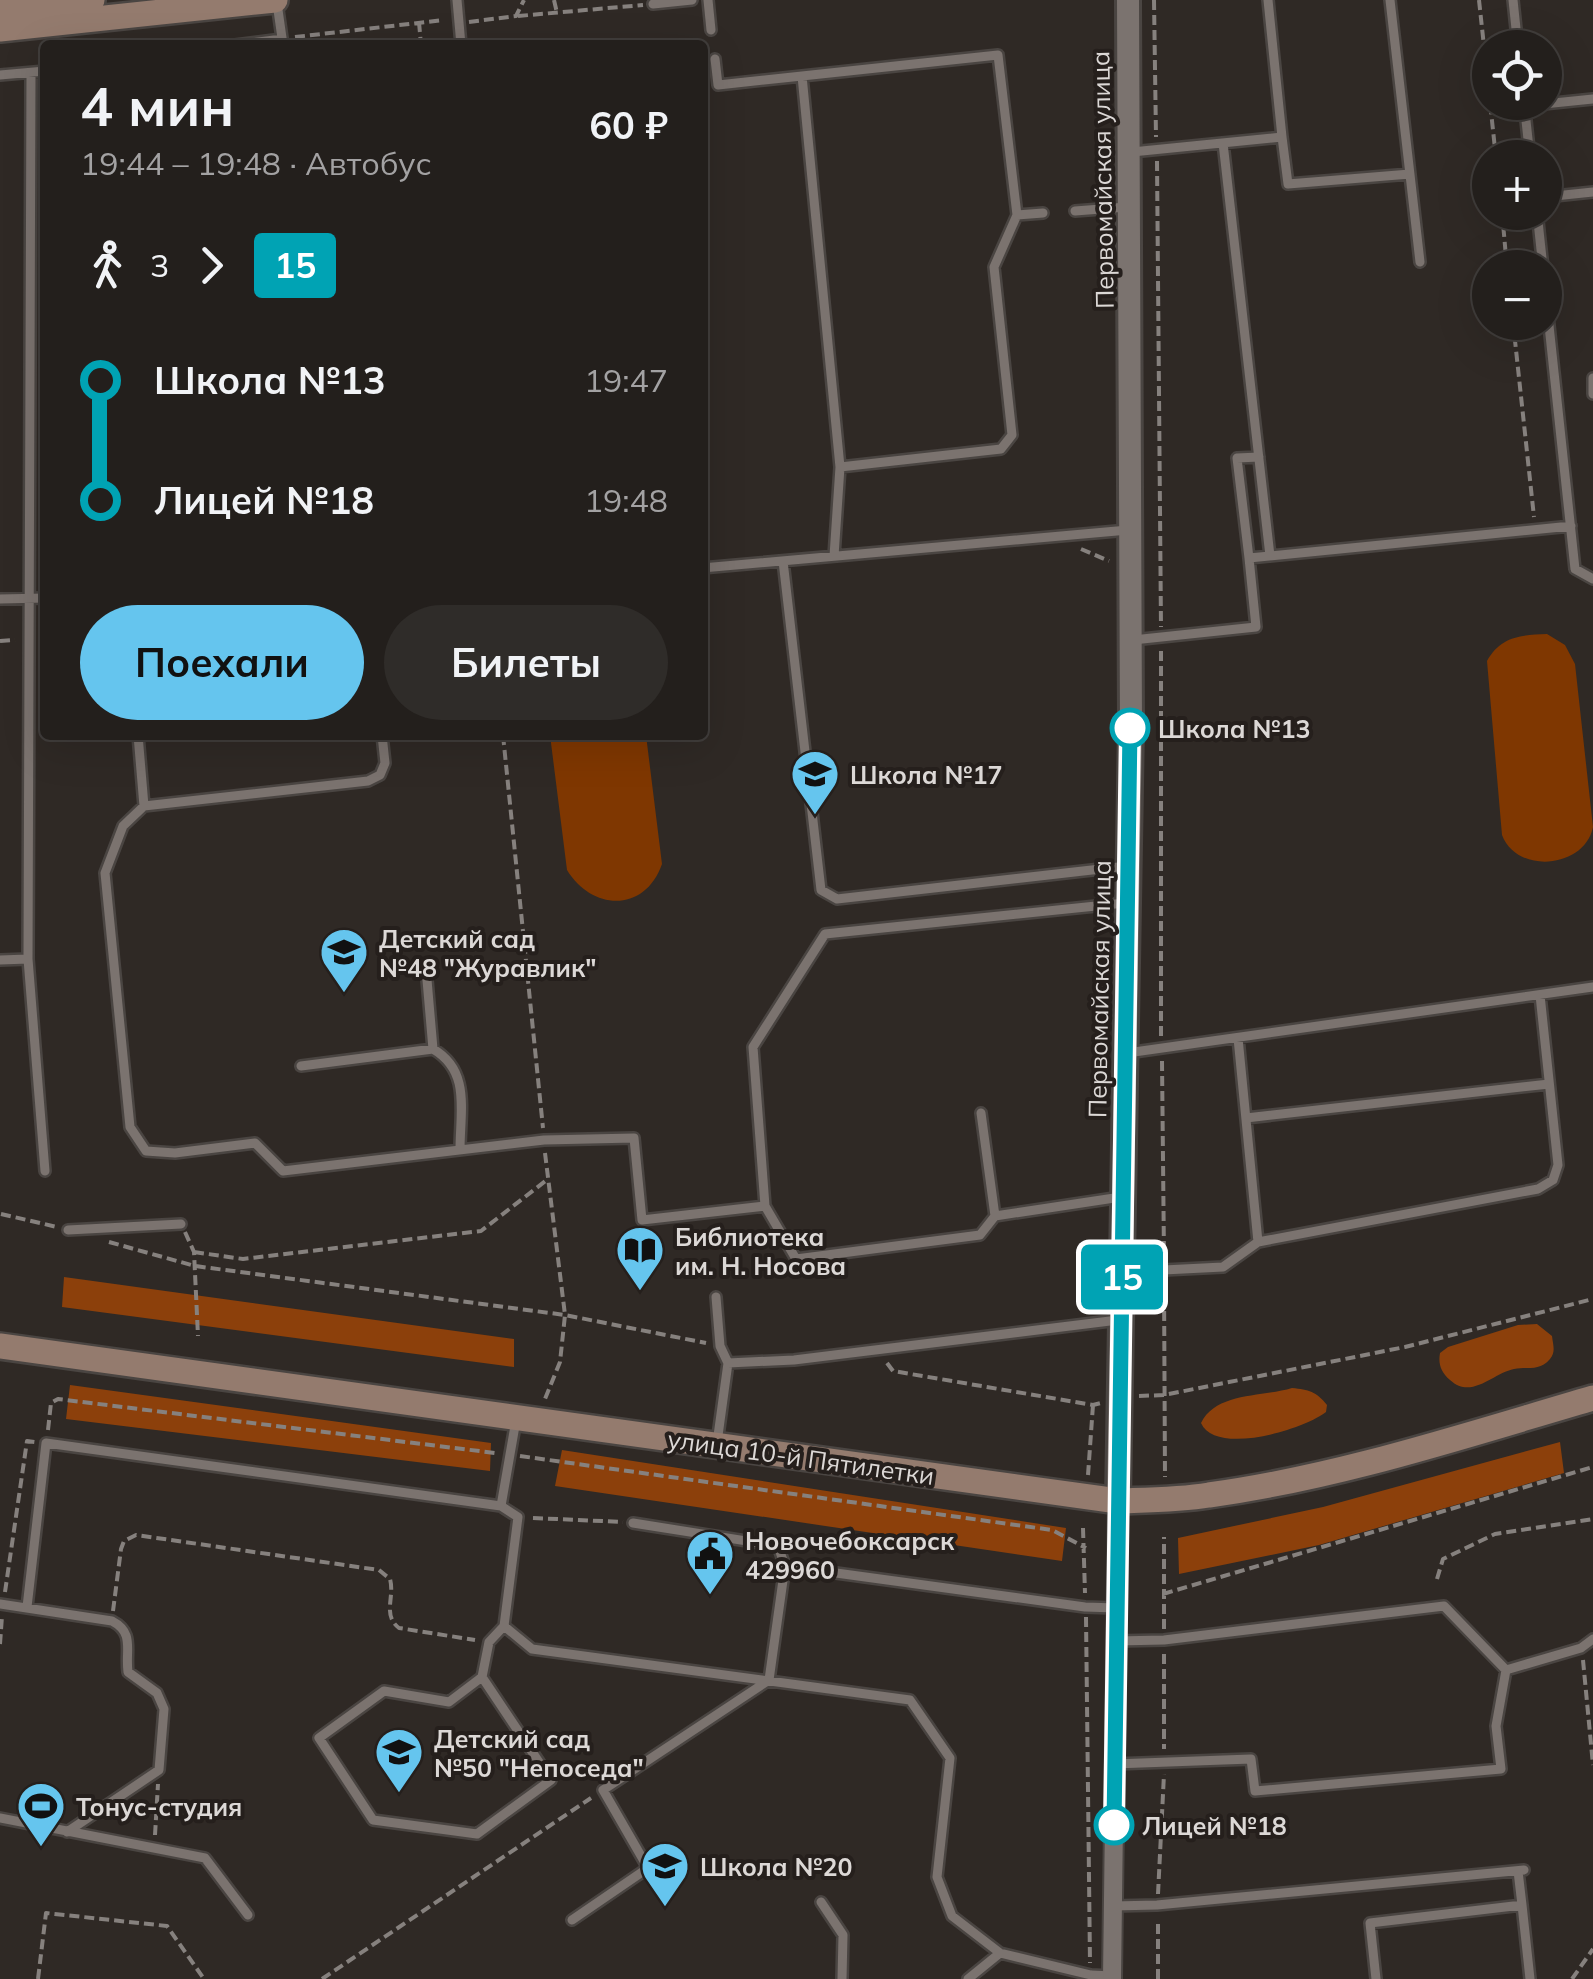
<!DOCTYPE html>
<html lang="ru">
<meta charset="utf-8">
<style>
body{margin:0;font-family:Mulish,sans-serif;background:#2f2c29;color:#f1f3f6;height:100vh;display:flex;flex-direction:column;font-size:38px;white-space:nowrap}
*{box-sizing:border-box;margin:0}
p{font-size:32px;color:#a3a2a3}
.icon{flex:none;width:55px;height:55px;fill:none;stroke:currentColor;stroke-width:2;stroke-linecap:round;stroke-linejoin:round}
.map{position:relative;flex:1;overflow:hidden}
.details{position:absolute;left:40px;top:40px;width:668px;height:700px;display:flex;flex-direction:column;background:#231f1c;border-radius:10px;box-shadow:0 10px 40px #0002,0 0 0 2px #403d3b}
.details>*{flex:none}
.badge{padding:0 20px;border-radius:8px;font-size:35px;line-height:65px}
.controls{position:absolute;left:1472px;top:30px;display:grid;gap:20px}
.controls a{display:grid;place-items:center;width:90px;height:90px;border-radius:50%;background:#231f1c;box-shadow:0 10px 40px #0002,0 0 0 2px #403d3b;font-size:50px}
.map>.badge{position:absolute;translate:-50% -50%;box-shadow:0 0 0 5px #fff}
.legs{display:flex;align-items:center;gap:15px;height:110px;padding:0 40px;font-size:32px}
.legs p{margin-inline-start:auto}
.head{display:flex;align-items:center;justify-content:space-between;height:170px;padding:0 40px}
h1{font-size:55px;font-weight:700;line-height:75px}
.cta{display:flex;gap:20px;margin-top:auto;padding:20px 40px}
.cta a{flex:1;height:115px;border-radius:60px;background:#65c5ee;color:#111;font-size:40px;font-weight:700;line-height:115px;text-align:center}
.cta a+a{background:#2f2c29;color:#f1f3f6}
ul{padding:0 40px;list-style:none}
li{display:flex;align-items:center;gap:35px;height:120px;font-size:38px}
li i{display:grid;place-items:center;width:15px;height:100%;margin:0 12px;background:currentColor}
li i::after{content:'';width:25px;height:25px;margin:-12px;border:8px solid;border-radius:50%;background:#231f1c}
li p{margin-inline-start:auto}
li:first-child i{background:linear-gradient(#0000 50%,currentColor 0)}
li:last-child i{background:linear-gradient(currentColor 50%,#0000 0)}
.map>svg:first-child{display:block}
.green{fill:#7f3701}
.forest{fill:#8c400b}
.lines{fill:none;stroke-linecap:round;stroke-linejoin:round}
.service-casing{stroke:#4a4542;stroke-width:14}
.minor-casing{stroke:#4a4542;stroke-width:22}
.tertiary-casing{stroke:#4a4542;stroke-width:28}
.secondary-casing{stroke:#4a4542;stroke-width:30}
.path{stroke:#86817e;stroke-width:4;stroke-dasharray:10 5;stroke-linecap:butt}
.service{stroke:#7b736f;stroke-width:9}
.minor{stroke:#7b736f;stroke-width:18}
.tertiary{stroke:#7b736f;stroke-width:22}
.secondary{stroke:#947b6e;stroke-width:25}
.line-1-casing{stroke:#fff;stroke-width:22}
.line-1{stroke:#00a3b4;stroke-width:15}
.stop-1-dot{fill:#fff;stroke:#00a3b4;stroke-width:5}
.labels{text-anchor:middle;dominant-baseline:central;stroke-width:8;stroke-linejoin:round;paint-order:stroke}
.street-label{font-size:25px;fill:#dcd8d6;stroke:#251f1c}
.stop-label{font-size:25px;font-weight:bold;fill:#dcd8d6;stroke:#251f1c;text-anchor:start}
.poi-label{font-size:25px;font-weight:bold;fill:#dcd8d6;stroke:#251f1c;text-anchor:start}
</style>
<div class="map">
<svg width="1593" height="1979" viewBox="0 0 1593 1979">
<rect width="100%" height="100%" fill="#2f2925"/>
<path class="green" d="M1547,634L1565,645L1575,664L1593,827C1585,868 1517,875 1502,835L1487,661C1501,636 1521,635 1547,634Z
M550,735H646L662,864C645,913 592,911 567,870Z"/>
<path class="forest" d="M64,1277L514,1339V1367L62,1307Z
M1537,1324L1552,1336C1553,1345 1556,1352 1550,1359C1539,1372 1528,1366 1514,1369C1493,1373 1472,1400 1450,1380C1441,1372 1438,1364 1440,1353L1448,1347L1518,1325Z
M70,1385L491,1443L490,1471L66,1419Z
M1292,1388C1309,1390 1316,1391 1327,1405L1326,1412C1303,1430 1215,1456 1201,1423C1216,1392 1263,1397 1292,1388Z
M1560,1442L1564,1473L1319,1545L1179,1574L1178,1538L1323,1507Z
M562,1450L1066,1528L1062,1561L555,1486Z"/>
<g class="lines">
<g class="service-casing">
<path id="service" d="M457,0L461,45
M708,0L711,30
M1390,0L1420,262
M1513,0L1518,48
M277,3L283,45
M653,4L692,0
M235,45L282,39
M715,59L718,85L802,76
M31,73L28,959L45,1171
M0,75L45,71
M1524,102L1530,158
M1524,106L1593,99
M1282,137L1288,184L1410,174
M1223,143L1270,556
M1132,152L1282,137L1268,0
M1545,197L1593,192
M1075,211L1127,207
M1537,212L1543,268
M1017,215L1043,213
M1545,288L1575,569L1593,579
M1593,378V394
M834,556L840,467L802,76L998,55L1017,215L994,267L1012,435L1001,449L840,467
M1249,558L1237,458L1259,457
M783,561L821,890L837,899L1127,866
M702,568L1128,530
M0,599L45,598
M1133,640L1256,627L1249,558L1571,526
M138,735L144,806
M382,735L385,763L380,775L368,781L144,806L123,826L105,873L130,1127L146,1151L175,1153L255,1143L283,1171L544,1140L634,1138L642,1220L765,1206L753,1047L825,934L1125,903
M0,960L28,959
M427,980L433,1049
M1238,1038L1258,1242
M1127,1053L1593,987
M301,1066L433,1049C471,1071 460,1111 460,1150
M1246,1118L1549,1084
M765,1206L796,1259L980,1235L995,1216L981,1113
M995,1216L1121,1197
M68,1230L181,1224
M1124,1272L1223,1267L1258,1242L1538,1189L1553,1180L1558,1165L1540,995
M716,1297L720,1346L728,1363L717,1443
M728,1363L794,1360L1118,1320
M501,1506L518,1517L504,1626L532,1649L910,1700L950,1758L937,1877L952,1916L1000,1953L1091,1975L1112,1976
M785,1566L1085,1607L1116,1608
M0,1604L112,1621C135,1633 125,1650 128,1672L157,1693L164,1709L159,1770L67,1832
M27,1607L46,1443L501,1506L516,1420
M1506,1670L1581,1648L1593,1639
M482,1677L449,1702L384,1691L319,1738L373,1820L477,1834L551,1780L482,1677L489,1642L504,1626
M1114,1764L1251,1759L1255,1791L1501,1769L1496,1726L1506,1670L1444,1606L1164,1640L1116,1641
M0,1818L205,1858L248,1915
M1518,1871L1522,1905
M821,1902L843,1935L842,1979
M1113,1906L1157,1905L1524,1870
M572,1920L648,1868L603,1790L769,1680L785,1566L778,1546L633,1523
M968,1979L1000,1953
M1376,1979L1370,1923L1522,1905L1530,1979"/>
</g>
<g class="minor-casing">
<path id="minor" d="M1112,1979L1118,1501"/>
</g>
<g class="tertiary-casing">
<path id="tertiary" d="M1118,1501L1131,725L1128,0"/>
</g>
<g class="secondary-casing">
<path id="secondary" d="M0,10L92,0
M0,29L275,0
M0,1346L1118,1501C1148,1500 1179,1500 1209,1495C1340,1477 1466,1435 1593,1398"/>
</g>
<path class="path" d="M554,0L557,13
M1154,0L1156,137
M1479,0L1496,158
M518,16L643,5
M419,22L421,45
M469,22L516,16L524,0
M295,37L444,20
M1157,161L1161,627
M1502,212L1507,268
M1513,322L1534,517
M1081,549L1109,561
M0,641L15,640
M1161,651V1037
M503,735L543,1128
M1162,1061L1164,1257
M545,1153L565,1315L560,1362L545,1399
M1,1214L57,1227
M185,1232L194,1252L198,1336
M109,1242L195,1266L565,1315L706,1343
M194,1252L243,1259L481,1231L548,1179
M1164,1281L1165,1477
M887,1363L893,1371L1093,1405L1101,1403
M1139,1396L1164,1395L1405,1347L1593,1299
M48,1430L51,1403L58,1399L495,1453
M520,1456L1052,1530L1086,1548
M1088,1475L1093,1405
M533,1518L623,1522
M1083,1528L1085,1593
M1437,1579L1443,1559L1495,1534L1593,1519
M5,1592L27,1441L35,1442
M1163,1594L1593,1467
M113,1611L121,1549L124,1541L136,1535L379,1570L390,1579C395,1597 382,1615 399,1628L475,1640
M1086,1617L1090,1963
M1164,1629V1537
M0,1644L2,1616
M1164,1654V1749
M1583,1660L1593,1765
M155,1835L158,1784
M1158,1894L1164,1774
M38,1979L46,1913L167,1926L204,1979
M322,1979L591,1798
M1158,1979V1919
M1572,1979L1593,1949"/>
<use href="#service" class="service"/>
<use href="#minor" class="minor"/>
<use href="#tertiary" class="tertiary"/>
<use href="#secondary" class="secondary"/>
</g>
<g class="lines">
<g class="line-1-casing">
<path id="line-1" d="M1114,1825L1130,728"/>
</g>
<use href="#line-1" class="line-1"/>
</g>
<defs>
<g id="school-pin" transform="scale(2.5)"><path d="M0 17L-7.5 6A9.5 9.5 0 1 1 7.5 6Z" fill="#65c5ee" stroke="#251f1c"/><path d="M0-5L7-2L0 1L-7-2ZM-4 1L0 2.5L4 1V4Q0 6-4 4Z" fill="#111"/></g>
<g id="library-pin" transform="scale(2.5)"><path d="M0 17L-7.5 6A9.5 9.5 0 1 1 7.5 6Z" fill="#65c5ee" stroke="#251f1c"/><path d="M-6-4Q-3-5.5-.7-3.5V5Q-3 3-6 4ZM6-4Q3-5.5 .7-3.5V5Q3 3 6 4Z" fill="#111"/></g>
<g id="civic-pin" transform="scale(2.5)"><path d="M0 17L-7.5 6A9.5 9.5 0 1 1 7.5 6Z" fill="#65c5ee" stroke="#251f1c"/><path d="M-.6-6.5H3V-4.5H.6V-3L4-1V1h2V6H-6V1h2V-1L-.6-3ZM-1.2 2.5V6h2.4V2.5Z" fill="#111"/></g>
<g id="stadium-pin" transform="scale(2.5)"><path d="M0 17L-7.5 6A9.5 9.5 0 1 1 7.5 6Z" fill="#65c5ee" stroke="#251f1c"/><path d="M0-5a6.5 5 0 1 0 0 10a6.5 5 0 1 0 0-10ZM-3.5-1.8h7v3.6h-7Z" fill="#111"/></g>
</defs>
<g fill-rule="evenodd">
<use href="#school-pin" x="815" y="774"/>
<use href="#school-pin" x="344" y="952"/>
<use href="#library-pin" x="640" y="1250"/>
<use href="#civic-pin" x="710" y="1554"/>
<use href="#school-pin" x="399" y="1752"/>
<use href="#stadium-pin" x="41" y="1806"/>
<use href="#school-pin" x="665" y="1866"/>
</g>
<g class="stop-1-dot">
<circle cx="1130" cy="728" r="18"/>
<circle cx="1114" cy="1825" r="18"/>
</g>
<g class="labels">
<g class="street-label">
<text transform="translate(1102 180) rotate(-91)">Первомайская улица</text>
<text transform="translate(1099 989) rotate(-89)">Первомайская улица</text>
<text transform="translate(801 1457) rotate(8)">улица 10-й Пятилетки</text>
</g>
<g class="stop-label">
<text x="1158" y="728">Школа №13</text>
<text x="1142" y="1825">Лицей №18</text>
</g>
<g class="poi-label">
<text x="850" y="774">Школа №17</text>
<text x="379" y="938">Детский сад<tspan x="379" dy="29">№48 "Журавлик"</tspan></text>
<text x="675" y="1236">Библиотека<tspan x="675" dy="29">им. Н. Носова</tspan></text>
<text x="745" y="1540">Новочебоксарск<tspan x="745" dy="29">429960</tspan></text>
<text x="434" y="1738">Детский сад<tspan x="434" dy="29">№50 "Непоседа"</tspan></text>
<text x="76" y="1806">Тонус-студия</text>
<text x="700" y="1866">Школа №20</text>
</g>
</g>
</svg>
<div class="controls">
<a><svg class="icon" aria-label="locate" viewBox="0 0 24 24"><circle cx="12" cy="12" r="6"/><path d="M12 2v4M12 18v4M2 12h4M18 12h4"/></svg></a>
<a>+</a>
<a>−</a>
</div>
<b class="badge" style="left:1122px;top:1277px;background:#00a3b4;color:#fff">15</b>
<section class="details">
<div class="head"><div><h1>4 мин</h1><p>19:44 – 19:48 · Автобус</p></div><b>60 ₽</b></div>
<div class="legs"><svg class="icon" aria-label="walk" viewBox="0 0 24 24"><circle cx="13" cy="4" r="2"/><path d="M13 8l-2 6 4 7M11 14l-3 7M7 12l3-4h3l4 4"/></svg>3<svg class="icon" aria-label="forward" viewBox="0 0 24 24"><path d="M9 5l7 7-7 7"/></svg><b class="badge" style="background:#00a3b4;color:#fff">15</b></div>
<ul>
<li><i style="color:#00a3b4"></i><b>Школа №13</b><p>19:47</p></li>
<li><i style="color:#00a3b4"></i><b>Лицей №18</b><p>19:48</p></li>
</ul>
<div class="cta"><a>Поехали</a><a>Билеты</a></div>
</section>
</div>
